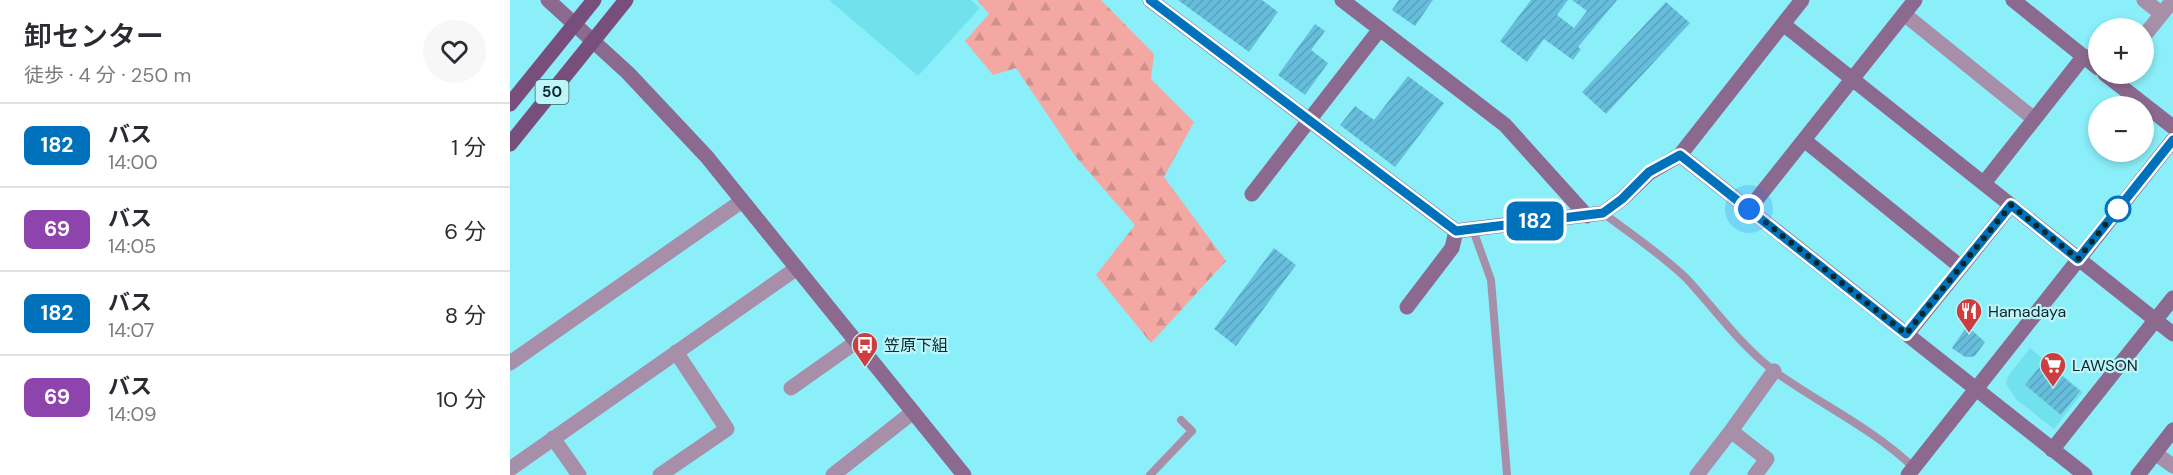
<!DOCTYPE html>
<html lang="ja">
<meta charset="utf-8">
<style>
body{margin:0;font-family:"DM Sans","Noto Sans JP",sans-serif;background:#f7f7f7;color:#2b2b33;height:100vh;display:flex;flex-direction:column;font-size:22px;white-space:nowrap}
*{box-sizing:border-box;margin:0}
p{font-size:20px;color:#7c7c81}
.icon{flex:none;width:33px;height:33px;fill:none;stroke:currentColor;stroke-width:2;stroke-linecap:round;stroke-linejoin:round}
.map{position:relative;flex:1;overflow:hidden}
.details{display:flex;flex-direction:column;background:#fff;width:510px}
.details>*{flex:none}
.badge{padding:0 12px;border-radius:9px;font-size:21px;line-height:39px}
.tools{position:absolute;left:1578px;top:18px;display:grid;gap:12px}
.tools a{display:grid;place-items:center;width:66px;height:66px;border-radius:50%;background:#fff;box-shadow:0 3px 9px #0003;font-size:30px}
.you{position:absolute;width:30px;height:30px;margin:-15px;border:4px solid #fff;border-radius:50%;background:#1a73e8;box-shadow:0 0 0 9px #1a73e833}
.map>.badge{position:absolute;translate:-50% -50%;box-shadow:0 0 0 3px #fff}
.round{display:grid;place-items:center;flex:none;width:63px;height:63px;border-radius:32px;background:#f7f7f7}
.head{display:flex;align-items:center;justify-content:space-between;height:102px;padding:0 24px}
h1{font-size:28px;font-weight:600;line-height:45px}
ul{padding:0;list-style:none}
li{display:flex;align-items:center;gap:18px;height:84px;padding:0 24px;border-top:2px solid #e1e1e2}
li div{flex:1}
li b{display:block;font-size:22px}
li em{font-style:normal}
li .badge{min-width:66px;font-weight:700;text-align:center}
main{display:flex;flex:1;min-height:0}
.map>svg:first-child{display:block}
.built{fill:#71e2ed}
.forest{fill:url(#forest-firs)}
.building{fill:url(#building-hatch)}
.lines{fill:none;stroke-linecap:round;stroke-linejoin:round}
.lane{stroke:#a78fa9;stroke-width:8}
.street{stroke:#a78fa9;stroke-width:15}
.secondary{stroke:#8c6a8f;stroke-width:15}
.primary{stroke:#784f7c;stroke-width:15}
.line-casing{stroke:#fff;stroke-width:14}
.line{stroke:#0072bc;stroke-width:9}
.walk{stroke:#07292c;stroke-width:6;stroke-dasharray:0 10.8}
.stop-dot{fill:#fff;stroke:#0072bc;stroke-width:3}
.labels{text-anchor:middle;dominant-baseline:central;stroke-width:4.5;stroke-linejoin:round;paint-order:stroke}
.shield{fill:#bdf5fb;stroke:#3e666a;stroke-width:1.5}
.shield-label{font-size:15px;font-weight:bold;fill:#07292c}
.poi-label{font-size:16px;fill:#07292c;stroke:#bdf5fb;text-anchor:start}
</style>
<main>
<section class="details">
<div class="head"><div><h1>卸センター</h1><p>徒歩 · 4 分 · 250 m</p></div><a class="round"><svg class="icon" aria-label="heart" viewBox="0 0 24 24"><path d="M12 20l-8-8c-3-5 5-10 8-4 3-6 11-1 8 4z"/></svg></a></div>
<ul>
<li><span class="badge" style="background:#0072bc;color:#fff">182</span><div><b>バス</b><p>14:00</p></div><em>1 分</em></li>
<li><span class="badge" style="background:#8e44ad;color:#fff">69</span><div><b>バス</b><p>14:05</p></div><em>6 分</em></li>
<li><span class="badge" style="background:#0072bc;color:#fff">182</span><div><b>バス</b><p>14:07</p></div><em>8 分</em></li>
<li><span class="badge" style="background:#8e44ad;color:#fff">69</span><div><b>バス</b><p>14:09</p></div><em>10 分</em></li>
</ul>
</section>
<div class="map">
<svg width="1663" height="475" viewBox="0 0 1663 475">
<defs>
<pattern id="forest-firs" width="22" height="20" patternUnits="userSpaceOnUse" patternTransform="scale(1.5)"><rect width="22" height="20" fill="#f3a8a3"/><path d="M5 1l3.5 6h-7zM16 11l3.5 6h-7z" fill="#cf918c"/></pattern>
<pattern id="building-hatch" width="6" height="6" patternUnits="userSpaceOnUse" patternTransform="scale(1.5)"><rect width="6" height="6" fill="#66bddc"/><path d="M-1 1l2-2M0 6l6-6M5 7l2-2" fill="none" stroke="#57a2bd"/></pattern>
</defs>
<rect width="100%" height="100%" fill="#8beff9"/>
<path class="built" d="M319,0H461L470,8L408,76Z
M1520,348L1573,392L1544,429L1506,399L1496,384L1498,376Z"/>
<path class="forest" d="M467,0H591L644,54L641,79L684,122L654,177L716,261L641,343L586,275L625,225L566,157L506,68L483,75L455,41L479,14Z"/>
<path class="building" d="M668,0H752L768,12L739,52Z
M889,0H923L905,26L882,10Z
M1021,0H1058L1047,15L1064,28L1077,11L1062,0H1107L1068,47L1071,49L1063,60L1034,39L1017,62L990,41Z
M1156,2L1180,23L1096,114L1072,92Z
M805,24L815,31L801,50L818,63L795,95L768,75Z
M898,76L934,103L885,167L830,125L845,106L864,120Z
M764,248L786,265L726,346L704,329Z
M1457,326L1475,342L1465,356L1460,357H1455L1442,348Z
M1534,361L1570,391L1551,415L1515,385Z"/>
<g class="lines">
<path class="lane" d="M1093,213C1121,234 1151,254 1176,278C1205,309 1230,345 1264,371C1310,404 1362,428 1403,467
M963,230L981,280L997,475
M640,475L682,431L671,420"/>
<path class="street" d="M1634,0L1652,14
M1394,14L1524,119
M1634,36L1663,0
M0,363L232,201
M281,388L346,342
M1221,431L1264,371
M43,438L69,475
M1645,453L1663,466
M0,469L287,268
M150,475L217,429L166,352
M323,475L403,412
M1187,475L1221,431L1257,459L1245,475"/>
<path class="secondary" d="M38,0L118,73L197,157L454,475
M640,0L946,231L1093,213L1112,199L1139,173L1170,155L1575,475
M832,0L995,125L1077,216
M1503,0L1588,68
M1273,24L1663,334
M1595,74L1663,127
M1294,140L1451,267
M1170,155L1292,0
M1474,183L1574,56
M742,194L870,29
M1239,209L1405,0
M897,307L942,248L946,231
M1397,334L1501,205
M1542,450L1663,298
M1398,475L1663,140
M1628,475L1663,430"/>
<path class="primary" d="M0,104L84,0
M0,144L116,0"/>
</g>
<g class="lines">
<g class="line-casing">
<path id="line" d="M640,0L946,231L1093,213L1112,199L1139,172L1170,155L1396,334L1501,205L1568,259L1663,140"/>
</g>
<use href="#line" class="line"/>
<path class="walk" d="M1239,209L1396,334L1501,205L1568,259L1608,209"/>
</g>
<defs>
<g id="restaurant-pin" transform="scale(1.35)"><path d="M0 17L-7.5 6A9.5 9.5 0 1 1 7.5 6Z" fill="#ce3e41" stroke="#bdf5fb"/><path d="M-5-6h1v4h1v-4h1v4h1v-4h1v5L-1.5 .5V6h-2V.5L-5-1ZM5-6V6H3V1.5H1.5Q1.5-4 5-6Z" fill="#fff"/></g>
<g id="bus-pin" transform="scale(1.35)"><path d="M0 17L-7.5 6A9.5 9.5 0 1 1 7.5 6Z" fill="#ce3e41" stroke="#bdf5fb"/><path d="M-5-6H5V4H4V6H2V4H-2V6H-4V4H-5ZM-3.5-4V0h7V-4ZM-3.5 1.2v1.5H-2V1.2ZM2 1.2v1.5H3.5V1.2Z" fill="#fff"/></g>
<g id="supermarket-pin" transform="scale(1.35)"><path d="M0 17L-7.5 6A9.5 9.5 0 1 1 7.5 6Z" fill="#ce3e41" stroke="#bdf5fb"/><path d="M-6-5.5h2.5l.6 2H6L4.5 2H-2.5L-4.4-4H-6ZM-1.5 3.2a1.3 1.3 0 1 0 .1 0ZM3 3.2a1.3 1.3 0 1 0 .1 0Z" fill="#fff"/></g>
</defs>
<g fill-rule="evenodd">
<use href="#restaurant-pin" x="1459" y="311"/>
<use href="#bus-pin" x="355" y="345"/>
<use href="#supermarket-pin" x="1543" y="365"/>
</g>
<circle class="stop-dot" cx="1608" cy="209" r="12"/>
<g class="labels">
<rect class="shield" x="25.5" y="80" width="33" height="24" rx="4.5"/>
<g class="shield-label">
<text x="42" y="92">50</text>
</g>
<g class="poi-label">
<text x="1478" y="311">Hamadaya</text>
<text x="374" y="345">笠原下組</text>
<text x="1562" y="365">LAWSON</text>
</g>
</g>
</svg>
<div class="tools">
<a>+</a>
<a>−</a>
</div>
<div class="you" style="left:1239px;top:209px"></div>
<b class="badge" style="left:1025px;top:221px;background:#0072bc;color:#fff">182</b>
</div>
</main>
